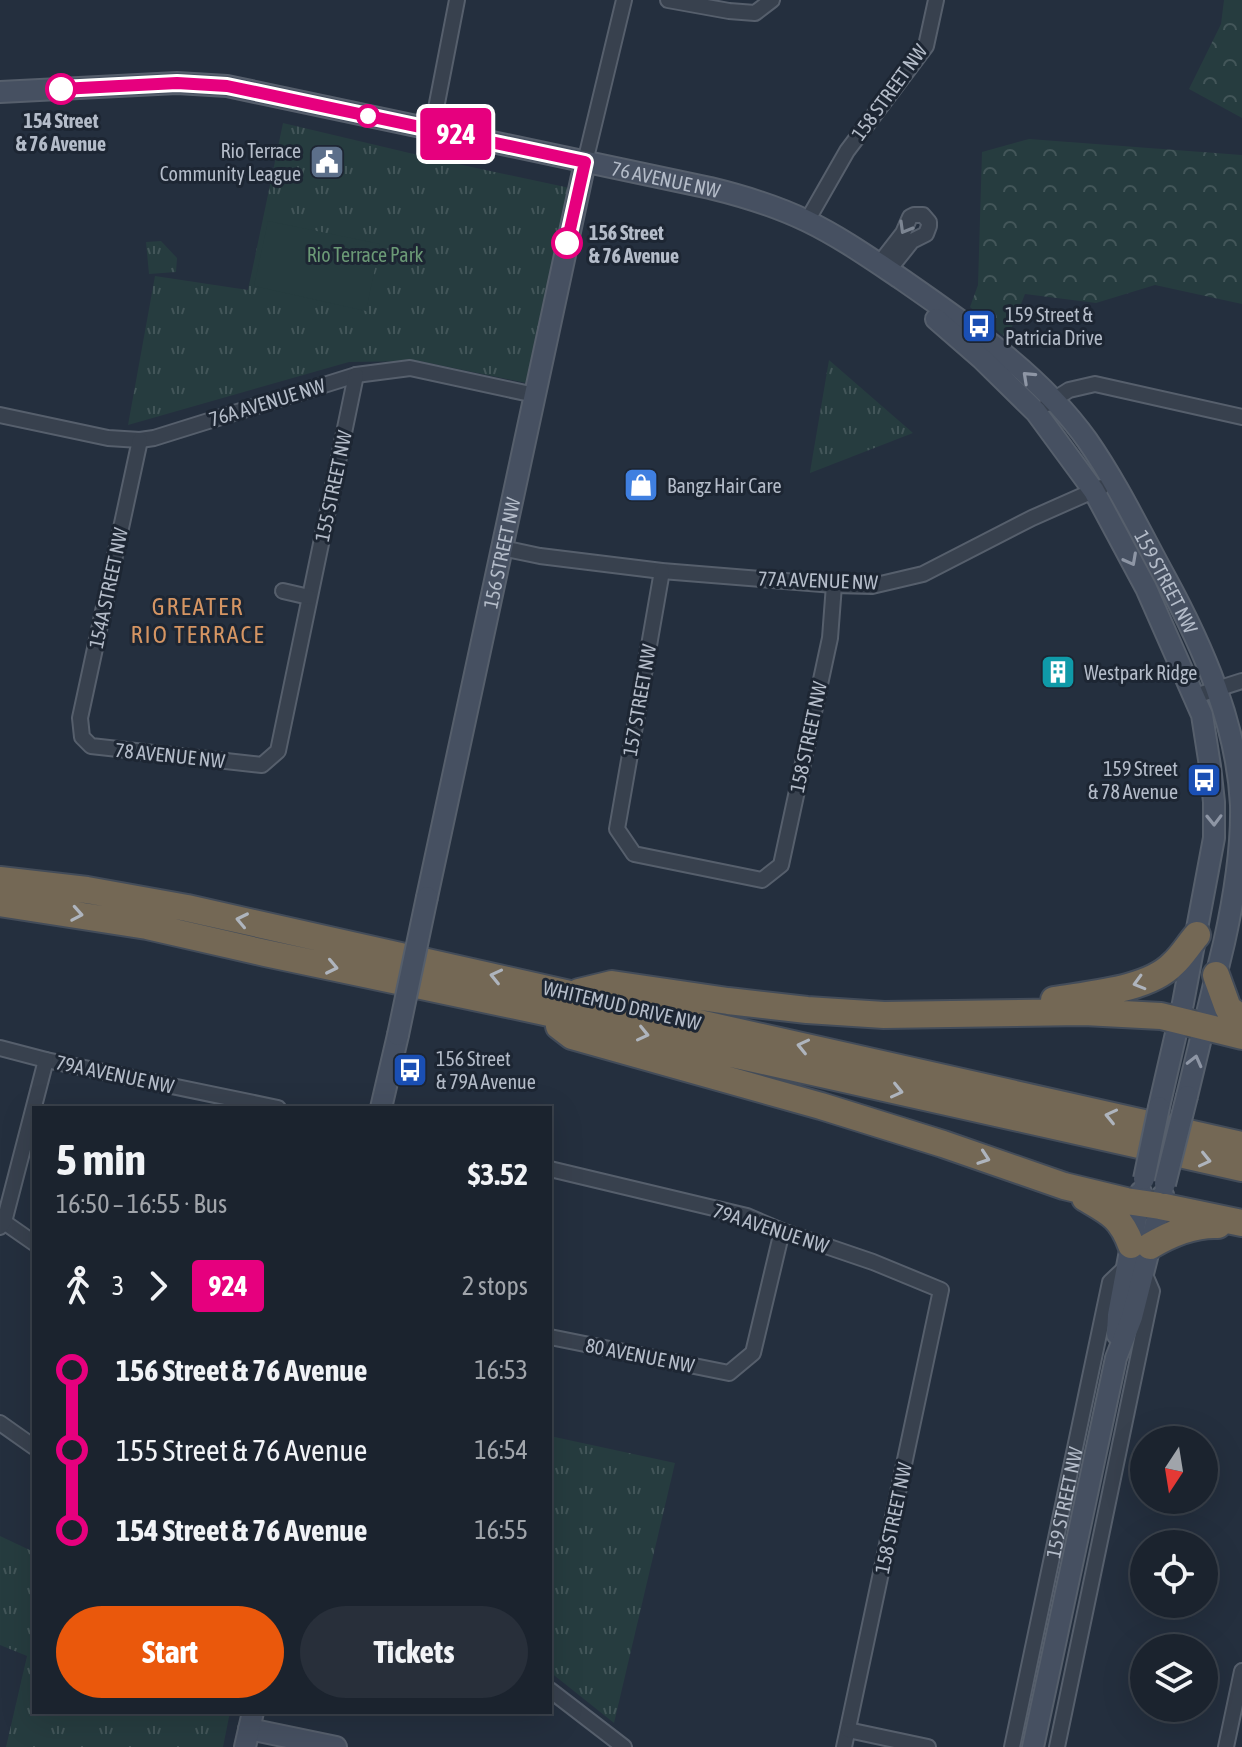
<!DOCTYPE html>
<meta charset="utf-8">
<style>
body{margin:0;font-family:"Asap Condensed",sans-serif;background:#282f3a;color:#f1f3f6;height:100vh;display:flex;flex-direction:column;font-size:30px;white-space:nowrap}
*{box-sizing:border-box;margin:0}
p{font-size:26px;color:#a0a4aa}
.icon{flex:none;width:44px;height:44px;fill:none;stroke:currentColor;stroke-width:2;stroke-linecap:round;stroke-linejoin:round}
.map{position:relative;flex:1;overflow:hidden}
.drawer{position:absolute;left:32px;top:1106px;width:520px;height:608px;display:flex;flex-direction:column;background:#1b232e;border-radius:0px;box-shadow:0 8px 32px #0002,0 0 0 2px #39404a}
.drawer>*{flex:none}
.badge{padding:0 16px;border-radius:6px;font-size:28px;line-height:52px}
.needle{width:52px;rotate:192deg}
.tools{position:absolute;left:1130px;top:1426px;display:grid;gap:16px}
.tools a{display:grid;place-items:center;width:88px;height:88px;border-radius:50%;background:#1b232e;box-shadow:0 8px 32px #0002,0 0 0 2px #39404a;font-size:40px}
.map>.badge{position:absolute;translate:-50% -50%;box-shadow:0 0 0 4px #fff}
.legs{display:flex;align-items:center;gap:12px;height:88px;padding:0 24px;font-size:26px}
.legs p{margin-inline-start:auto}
.overview{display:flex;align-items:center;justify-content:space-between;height:136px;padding:0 24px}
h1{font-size:44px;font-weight:700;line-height:60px}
.primary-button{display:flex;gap:16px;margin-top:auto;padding:16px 24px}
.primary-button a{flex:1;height:92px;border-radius:48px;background:#ea580c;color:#fff;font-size:32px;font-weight:700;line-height:92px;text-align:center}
.primary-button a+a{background:#282f3a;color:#f1f3f6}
ul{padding:0 24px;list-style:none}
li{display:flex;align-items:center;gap:28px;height:80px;font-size:30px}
li i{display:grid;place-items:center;width:12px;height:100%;margin:0 10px;background:currentColor}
li i::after{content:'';width:20px;height:20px;margin:-10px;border:6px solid;border-radius:50%;background:#1b232e}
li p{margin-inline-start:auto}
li:first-child i{background:linear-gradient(#0000 50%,currentColor 0)}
li:last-child i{background:linear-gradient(currentColor 50%,#0000 0)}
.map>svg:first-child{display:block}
.forest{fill:url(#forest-crowns)}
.park{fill:url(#park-tufts)}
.pitch{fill:#263c3f}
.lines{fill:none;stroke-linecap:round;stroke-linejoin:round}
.street-casing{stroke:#565f6c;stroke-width:18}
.secondary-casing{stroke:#565f6c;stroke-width:24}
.highway-casing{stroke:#434c59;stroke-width:30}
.street{stroke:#38414e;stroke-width:14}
.secondary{stroke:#465061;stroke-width:20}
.highway{stroke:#746855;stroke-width:26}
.secondary-bridge-casing{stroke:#565f6c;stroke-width:24;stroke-linecap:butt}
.secondary-bridge{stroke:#465061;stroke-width:20}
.oneway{stroke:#7c8592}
.oneway2{stroke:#8e96a5}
.oneway3{stroke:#aeb4bd}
.line-1-casing{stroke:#fff;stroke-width:18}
.line-1{stroke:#e6007e;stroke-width:12}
.stop-1-dot{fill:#fff;stroke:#e6007e;stroke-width:4}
.labels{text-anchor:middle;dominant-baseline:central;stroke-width:6;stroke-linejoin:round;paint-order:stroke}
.street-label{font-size:20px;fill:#b4bcc9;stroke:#1d2633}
.stop-label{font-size:20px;font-weight:bold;fill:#b4bcc9;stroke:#1d2633}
.poi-label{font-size:20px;fill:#b4bcc9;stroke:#1d2633;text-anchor:start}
.park-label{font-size:20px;fill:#6b9a76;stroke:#1d2633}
.quarter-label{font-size:24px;letter-spacing:2px;fill:#d59563;stroke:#1d2633}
</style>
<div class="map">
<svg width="1242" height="1747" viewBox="0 0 1242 1747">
<defs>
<pattern id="forest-crowns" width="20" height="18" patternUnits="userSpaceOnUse" patternTransform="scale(2)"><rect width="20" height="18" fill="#263c3f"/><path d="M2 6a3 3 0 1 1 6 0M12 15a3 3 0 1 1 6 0" fill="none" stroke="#435659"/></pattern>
<pattern id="park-tufts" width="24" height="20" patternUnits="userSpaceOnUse" patternTransform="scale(2)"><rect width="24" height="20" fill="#263c3f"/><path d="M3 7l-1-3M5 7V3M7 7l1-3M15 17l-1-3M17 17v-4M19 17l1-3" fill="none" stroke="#435659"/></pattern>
</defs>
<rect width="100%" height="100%" fill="#242f3e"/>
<path class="forest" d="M1224,0H1242V118L1189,89L1221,24Z
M1029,139L1242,155V304L1155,285L1096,303L1025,294L1007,339L970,307L978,285L982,152Z"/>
<path class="park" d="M283,123L439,160L570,188L526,383L419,361L349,362L128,425L155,276L248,290Z
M161,241L177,258L176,272L149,274L146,242Z
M829,360L913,433L810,473V472Z
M550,1436L675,1463L614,1723L550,1672Z
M0,1536L34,1552V1712H230L223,1747H6L27,1656L0,1645Z"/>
<path class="pitch" d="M268,221L380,244L366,311L254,286Z"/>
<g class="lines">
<g class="street-casing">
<g id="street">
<path d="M668,0L729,11L755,13L772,0"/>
<path d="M432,129L457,0"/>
<path d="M585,162L624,0"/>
<path d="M807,221L847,151L926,46L936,0"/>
<path d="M879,264L903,233L910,217L914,215H923L929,222V226L926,234L912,241L888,271"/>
<path d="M1047,404L1069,390L1095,384L1242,417"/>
<path d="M0,415L108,438L140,440L154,438L356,375L410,368L535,395"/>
<path d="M140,440L80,718L82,737L91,746L262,765L278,751L356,375"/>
<path d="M502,548L540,556L662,571L834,585L872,586L923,574L1032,518L1102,487"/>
<path d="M662,571L617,829L634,854L762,880L781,865L830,638L834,585"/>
<path d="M283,591L309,597"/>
<path d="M1195,696L1242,681"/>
<path d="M0,1048L46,1060L278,1108"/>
<path d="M550,1169L747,1216L782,1231L873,1262L941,1290L844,1747"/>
<path d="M4,1222L34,1243"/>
<path d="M0,1227L4,1222L46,1060"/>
<path d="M550,1337L729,1373L753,1353L782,1231"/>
<path d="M0,1423L34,1447"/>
<path d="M550,1690L624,1747"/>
<path d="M848,1730L928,1747"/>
<path id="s1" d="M1012,1747L1110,1282L1127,1266"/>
<path d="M1057,1747L1152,1291L1143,1270"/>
<path d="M1226,1747L1242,1671"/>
</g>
</g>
<g class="secondary-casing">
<g id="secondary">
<path id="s2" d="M0,92L177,83L227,86L710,188C743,196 776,206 807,221C840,237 870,258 900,278C965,323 1041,375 1087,440C1117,483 1140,531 1165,577C1203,647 1237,724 1241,805C1242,851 1234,898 1224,943C1212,994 1199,1045 1187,1096"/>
<path d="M936,319L982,359L1036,412L1094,491L1146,588L1202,715L1210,766L1214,802V838L1183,1003L1159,1107"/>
<path id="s3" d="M427,897L585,162"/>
<path d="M381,1108L398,1035"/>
<path d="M1117,1334L1118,1315L1141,1192"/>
<path d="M249,1729L336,1747"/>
<path d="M245,1747L253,1712"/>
<path d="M1033,1747L1116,1358L1132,1317L1163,1195"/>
</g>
</g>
<g class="highway-casing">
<path id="highway" d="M0,880L87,890L187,908L1242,1145
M0,903L147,926L265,953L540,1011L1242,1168
M1216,975L1228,1008L1242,1019
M579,992L612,984L728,1001L807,1010L884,1015L1084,1012L1161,1016L1242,1036
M1054,1000C1089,994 1148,990 1173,964C1182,956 1189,944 1197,935
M559,1026L572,1036L821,1106L943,1144L1064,1186L1126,1201L1160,1206L1242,1223
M1085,1198C1109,1212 1121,1217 1131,1245
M1150,1246C1170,1234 1194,1224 1218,1225"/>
</g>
<use href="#street" class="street"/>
<use href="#secondary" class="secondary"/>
<use href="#highway" class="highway"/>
<g class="secondary-bridge-casing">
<path id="secondary-bridge" d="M398,1035L427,897
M1144,1179L1159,1107
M1165,1184L1187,1096"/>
</g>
<use href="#secondary-bridge" class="secondary-bridge"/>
</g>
<defs><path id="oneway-chevron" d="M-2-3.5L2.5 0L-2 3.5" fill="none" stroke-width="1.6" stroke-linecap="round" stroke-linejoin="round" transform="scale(2)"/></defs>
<use class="oneway" href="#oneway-chevron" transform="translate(905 228) rotate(120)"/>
<g class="oneway2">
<use href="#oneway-chevron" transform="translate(1028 377) rotate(-137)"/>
<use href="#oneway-chevron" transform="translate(1131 560) rotate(62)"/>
<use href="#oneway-chevron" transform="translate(1214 820) rotate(89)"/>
<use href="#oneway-chevron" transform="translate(1195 1061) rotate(-76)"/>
</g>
<g class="oneway3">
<use href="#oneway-chevron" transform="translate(77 914) rotate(10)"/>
<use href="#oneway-chevron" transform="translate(242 920) rotate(-168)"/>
<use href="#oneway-chevron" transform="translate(332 967) rotate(12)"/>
<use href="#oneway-chevron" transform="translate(496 976) rotate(-167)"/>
<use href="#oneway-chevron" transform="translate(1139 983) rotate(164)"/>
<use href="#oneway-chevron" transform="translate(643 1034) rotate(13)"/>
<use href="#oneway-chevron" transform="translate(803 1046) rotate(-167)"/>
<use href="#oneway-chevron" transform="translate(897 1091) rotate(13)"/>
<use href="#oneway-chevron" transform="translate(1111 1116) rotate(-167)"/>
<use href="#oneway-chevron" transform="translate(984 1158) rotate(19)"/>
<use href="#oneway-chevron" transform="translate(1205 1160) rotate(13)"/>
</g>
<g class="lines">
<g class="line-1-casing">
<path id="line-1" d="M61,89L177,83L227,86L585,162L567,243"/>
</g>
<use href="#line-1" class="line-1"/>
</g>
<defs>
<g id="civic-square" transform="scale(1.8)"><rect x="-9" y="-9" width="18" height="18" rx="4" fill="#5c6f8a" stroke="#1d2633"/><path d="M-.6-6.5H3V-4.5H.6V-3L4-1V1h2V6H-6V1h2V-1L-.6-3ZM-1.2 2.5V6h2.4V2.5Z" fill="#fff"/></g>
<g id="bus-square" transform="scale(1.8)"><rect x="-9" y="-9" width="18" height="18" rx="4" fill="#1a4fb4" stroke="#1d2633"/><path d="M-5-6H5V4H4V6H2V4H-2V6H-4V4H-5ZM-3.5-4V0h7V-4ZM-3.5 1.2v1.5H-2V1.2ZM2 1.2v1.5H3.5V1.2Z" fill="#fff"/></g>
<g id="shop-square" transform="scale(1.8)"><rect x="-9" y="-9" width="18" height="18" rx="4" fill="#3f7fe0" stroke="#1d2633"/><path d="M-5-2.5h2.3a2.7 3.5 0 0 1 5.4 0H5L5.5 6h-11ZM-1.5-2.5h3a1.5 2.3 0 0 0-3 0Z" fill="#fff"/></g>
<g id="building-square" transform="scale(1.8)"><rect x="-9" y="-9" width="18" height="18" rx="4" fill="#0f9aa8" stroke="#1d2633"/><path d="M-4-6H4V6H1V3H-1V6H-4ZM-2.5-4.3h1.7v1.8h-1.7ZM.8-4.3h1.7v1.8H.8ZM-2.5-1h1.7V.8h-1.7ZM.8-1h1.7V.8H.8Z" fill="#fff"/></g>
</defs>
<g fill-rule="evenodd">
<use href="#civic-square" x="327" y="162"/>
<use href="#bus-square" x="979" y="326"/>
<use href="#shop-square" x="641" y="485"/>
<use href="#building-square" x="1058" y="672"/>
<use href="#bus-square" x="1204" y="780"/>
<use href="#bus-square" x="410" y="1070"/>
</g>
<g class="stop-1-dot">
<circle cx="61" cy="89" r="14"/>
<circle cx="368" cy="116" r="10"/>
<circle cx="567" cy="243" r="14"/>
</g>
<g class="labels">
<g class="street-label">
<text transform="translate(889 92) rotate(-54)">158 STREET NW</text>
<text stroke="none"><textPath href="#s2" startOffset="676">76 AVENUE NW</textPath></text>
<text transform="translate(267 402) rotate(-17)">76A AVENUE NW</text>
<text transform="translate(333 486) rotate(-78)">155 STREET NW</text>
<text stroke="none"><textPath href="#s3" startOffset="352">156 STREET NW</textPath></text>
<text transform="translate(818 580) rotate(2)">77A AVENUE NW</text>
<text stroke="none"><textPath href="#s2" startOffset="1344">159 STREET NW</textPath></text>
<text transform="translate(108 588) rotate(-78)">154A STREET NW</text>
<text transform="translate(639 700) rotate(-80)">157 STREET NW</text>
<text transform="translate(808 737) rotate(-78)">158 STREET NW</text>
<text transform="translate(170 755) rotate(6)">78 AVENUE NW</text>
<text transform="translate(622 1005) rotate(13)">WHITEMUD DRIVE NW</text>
<text transform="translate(115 1074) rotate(12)">79A AVENUE NW</text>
<text transform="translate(771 1228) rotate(18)">79A AVENUE NW</text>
<text transform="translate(640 1355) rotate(11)">80 AVENUE NW</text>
<text stroke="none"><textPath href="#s1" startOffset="250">159 STREET NW</textPath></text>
<text transform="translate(893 1518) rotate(-78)">158 STREET NW</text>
</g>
<g class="stop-label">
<text x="61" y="120">154 Street<tspan x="61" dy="23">&amp; 76 Avenue</tspan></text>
<text x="589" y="232" text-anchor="start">156 Street<tspan x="589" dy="23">&amp; 76 Avenue</tspan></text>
</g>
<g class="poi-label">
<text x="301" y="150" text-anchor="end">Rio Terrace<tspan x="301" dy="23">Community League</tspan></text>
<text x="1005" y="314">159 Street &amp;<tspan x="1005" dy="23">Patricia Drive</tspan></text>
<text x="667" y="485">Bangz Hair Care</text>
<text x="1084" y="672">Westpark Ridge</text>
<text x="1178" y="768" text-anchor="end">159 Street<tspan x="1178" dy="23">&amp; 78 Avenue</tspan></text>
<text x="436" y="1058">156 Street<tspan x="436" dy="23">&amp; 79A Avenue</tspan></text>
</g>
<g class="park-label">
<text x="365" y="254">Rio Terrace Park</text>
</g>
<g class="quarter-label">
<text x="198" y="606">GREATER<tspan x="198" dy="28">RIO TERRACE</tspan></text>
</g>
</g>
</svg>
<div class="tools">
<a><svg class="needle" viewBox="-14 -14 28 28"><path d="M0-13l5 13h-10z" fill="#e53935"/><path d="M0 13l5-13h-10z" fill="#a0a4aa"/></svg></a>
<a><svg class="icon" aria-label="locate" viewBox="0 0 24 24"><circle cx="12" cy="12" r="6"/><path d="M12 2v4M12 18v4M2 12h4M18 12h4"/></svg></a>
<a><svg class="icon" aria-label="layers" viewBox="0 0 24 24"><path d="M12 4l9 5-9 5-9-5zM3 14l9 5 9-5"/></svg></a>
</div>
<b class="badge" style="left:456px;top:134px;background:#e6007e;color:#fff">924</b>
<section class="drawer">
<div class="overview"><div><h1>5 min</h1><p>16:50 – 16:55 · Bus</p></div><b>$3.52</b></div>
<div class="legs"><svg class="icon" aria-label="walk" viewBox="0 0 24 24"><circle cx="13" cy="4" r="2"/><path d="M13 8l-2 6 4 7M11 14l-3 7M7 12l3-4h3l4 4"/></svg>3<svg class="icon" aria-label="forward" viewBox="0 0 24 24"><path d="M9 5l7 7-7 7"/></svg><b class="badge" style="background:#e6007e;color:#fff">924</b><p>2 stops</p></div>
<ul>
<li><i style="color:#e6007e"></i><b>156 Street &amp; 76 Avenue</b><p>16:53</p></li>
<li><i style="color:#e6007e"></i><span>155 Street &amp; 76 Avenue</span><p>16:54</p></li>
<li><i style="color:#e6007e"></i><b>154 Street &amp; 76 Avenue</b><p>16:55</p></li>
</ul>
<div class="primary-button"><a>Start</a><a>Tickets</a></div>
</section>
</div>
